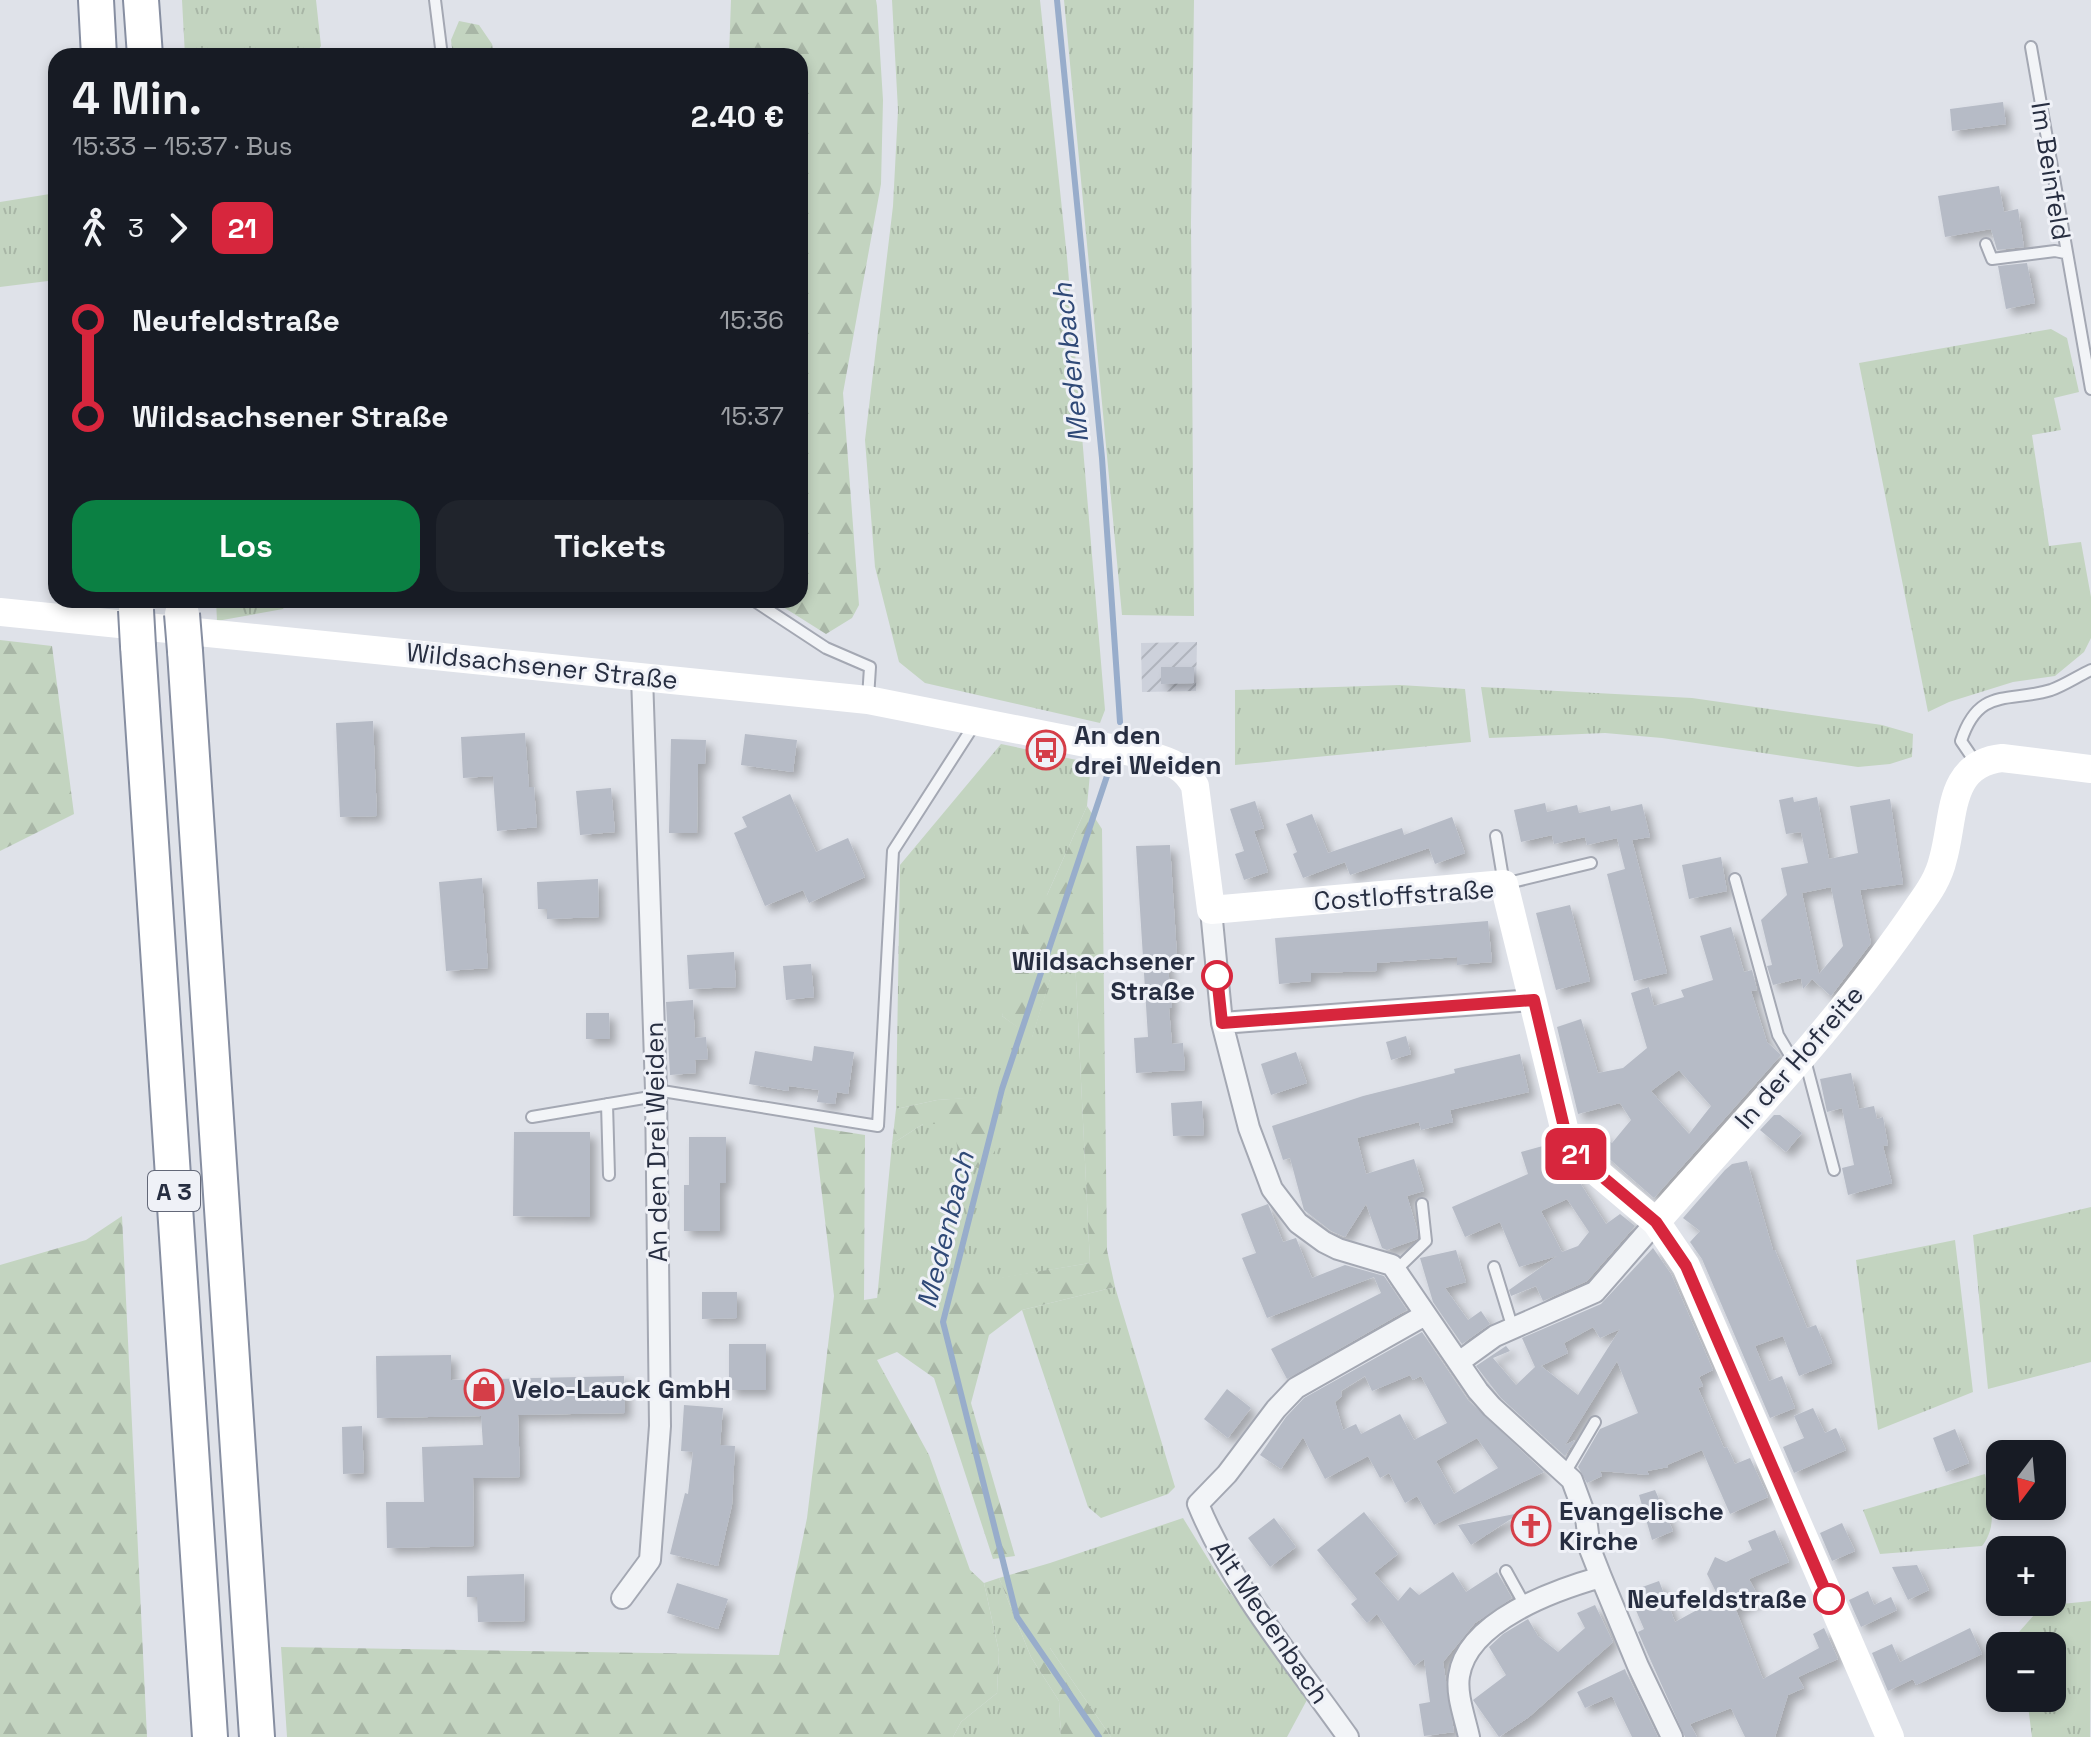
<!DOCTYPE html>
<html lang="de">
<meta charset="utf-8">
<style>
body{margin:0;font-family:"Space Grotesk",sans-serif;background:#20242c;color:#f1f3f6;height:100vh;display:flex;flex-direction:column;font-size:30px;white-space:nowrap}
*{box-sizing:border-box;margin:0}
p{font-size:26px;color:#9ea1a6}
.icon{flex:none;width:44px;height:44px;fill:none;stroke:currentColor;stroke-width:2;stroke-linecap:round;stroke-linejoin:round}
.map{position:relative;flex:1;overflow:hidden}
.details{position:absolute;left:48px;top:48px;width:760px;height:560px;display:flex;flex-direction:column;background:#171b24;border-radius:24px;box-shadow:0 4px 12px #0003}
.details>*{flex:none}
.badge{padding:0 16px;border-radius:12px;font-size:28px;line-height:52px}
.needle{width:52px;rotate:196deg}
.fabs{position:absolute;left:1986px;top:1440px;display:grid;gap:16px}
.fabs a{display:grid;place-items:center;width:80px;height:80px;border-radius:16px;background:#171b24;box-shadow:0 4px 12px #0003;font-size:40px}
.map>.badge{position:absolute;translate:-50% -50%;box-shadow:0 0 0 4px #fff}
.legs{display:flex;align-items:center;gap:12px;height:88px;padding:0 24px;font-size:26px}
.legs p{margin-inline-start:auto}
.headline{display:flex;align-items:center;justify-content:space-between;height:136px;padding:0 24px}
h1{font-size:44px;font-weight:800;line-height:60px}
.primary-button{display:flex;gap:16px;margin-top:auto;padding:16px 24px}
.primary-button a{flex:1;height:92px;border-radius:24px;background:#0b8043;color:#fff;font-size:32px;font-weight:800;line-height:92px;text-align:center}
.primary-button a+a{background:#20242c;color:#f1f3f6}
ul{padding:0 24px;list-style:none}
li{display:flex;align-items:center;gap:28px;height:96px;font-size:30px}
li i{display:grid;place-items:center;width:12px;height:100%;margin:0 10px;background:currentColor}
li i::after{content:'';width:20px;height:20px;margin:-10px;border:6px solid;border-radius:50%;background:#171b24}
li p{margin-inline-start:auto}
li:first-child i{background:linear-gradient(#0000 50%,currentColor 0)}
li:last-child i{background:linear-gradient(currentColor 50%,#0000 0)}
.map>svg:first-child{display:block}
.industrial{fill:url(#industrial-furrows)}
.grass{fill:url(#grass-tufts)}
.forest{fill:url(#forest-firs)}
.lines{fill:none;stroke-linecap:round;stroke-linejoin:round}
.stream{stroke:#98adcb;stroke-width:6}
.building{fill:#b6bbc6;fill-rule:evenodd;filter:url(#shadow)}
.lane-casing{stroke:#a4a8b3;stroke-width:14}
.street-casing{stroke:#a4a8b3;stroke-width:24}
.highway-casing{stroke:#868ea1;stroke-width:38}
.lane{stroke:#f2f4f7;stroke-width:10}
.street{stroke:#f2f4f7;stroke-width:20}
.secondary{stroke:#fff;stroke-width:28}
.highway{stroke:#fff;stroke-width:34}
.highway-bridge-casing{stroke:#868ea1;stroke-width:38;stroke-linecap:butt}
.highway-bridge{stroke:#fff;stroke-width:34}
.line-1-casing{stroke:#fff;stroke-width:18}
.line-1{stroke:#d7263d;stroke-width:12}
.stop-1-dot{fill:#fff;stroke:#d7263d;stroke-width:4}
.labels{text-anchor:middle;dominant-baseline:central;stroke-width:6;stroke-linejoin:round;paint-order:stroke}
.shield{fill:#eff1f7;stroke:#636878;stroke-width:2}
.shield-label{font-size:24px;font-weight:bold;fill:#272e41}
.street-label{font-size:26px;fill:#272e41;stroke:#eff1f7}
.poi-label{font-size:26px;font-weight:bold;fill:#272e41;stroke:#eff1f7;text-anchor:start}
.stop-label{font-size:26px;font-weight:bold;fill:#272e41;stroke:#eff1f7;text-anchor:end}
.water-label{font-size:28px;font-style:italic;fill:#2f4977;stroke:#eff1f7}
</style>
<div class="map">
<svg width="2091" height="1737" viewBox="0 0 2091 1737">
<defs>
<pattern id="industrial-furrows" width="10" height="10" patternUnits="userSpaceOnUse" patternTransform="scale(2)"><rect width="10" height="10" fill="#cdd1db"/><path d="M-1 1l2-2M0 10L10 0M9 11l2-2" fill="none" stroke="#b0b4bd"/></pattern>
<pattern id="grass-tufts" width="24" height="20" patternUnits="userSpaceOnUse" patternTransform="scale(2)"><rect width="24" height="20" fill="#c3d4c0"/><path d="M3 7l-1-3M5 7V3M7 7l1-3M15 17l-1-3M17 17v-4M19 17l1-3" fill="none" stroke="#a8b6a6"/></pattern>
<pattern id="forest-firs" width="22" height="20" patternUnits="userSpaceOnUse" patternTransform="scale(2)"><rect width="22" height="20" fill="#c3d4c0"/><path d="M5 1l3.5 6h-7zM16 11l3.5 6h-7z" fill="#a8b6a6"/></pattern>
<filter id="shadow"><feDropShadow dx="6" dy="6" stdDeviation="4" flood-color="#0004"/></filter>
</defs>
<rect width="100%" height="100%" fill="#dfe2e9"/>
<path class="industrial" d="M1197,642L1196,691L1142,692L1141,643Z"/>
<path class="grass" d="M182,0H316L321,46L314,56H185Z
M892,0H1040L1067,257L1105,710L1100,723L925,683L899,662L875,567L865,440L893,206L898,110Z
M1064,0H1194L1191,222L1194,616L1122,615Z
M56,193V280L0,287V202Z
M2051,329L2067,338L2079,392L2054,398L2061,430L2032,435L2049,546L2081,542L2091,597V638L2084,652L2055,676L2013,682L1949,702L1928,712L1859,363Z
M216,600H288L283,609L217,621Z
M1400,685L1465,689L1471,742L1235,765V690Z
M1481,687L1692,698L1882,725L1913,734L1912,757L1890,764L1858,767L1662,738L1605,733L1489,738Z
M1001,744L1091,763L1087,806L1047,895L1002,1016L1032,1037L1057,956L1075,959L1090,1263L877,1299L892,1144L923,1124H954L1005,1096L937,1100L896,1109L900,865Z
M2091,1207V1362L1988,1389L1973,1235Z
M1955,1240L1973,1392L1878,1430L1856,1260Z
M1115,1287L1175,1487L1168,1494L1101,1518L1088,1507L1022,1310Z
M1985,1474C1990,1498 1999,1525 1982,1546L1880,1554L1863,1510Z
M1183,1518L1221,1580L1308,1698L1287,1737H1111L1050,1648V1563Z
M999,1578L1031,1657L1059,1701L1061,1737H953L961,1722L997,1693L999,1652L984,1583Z
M2091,1601L2090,1737H2032L2027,1698H2052V1646H2020L2019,1632L2042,1606Z"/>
<path class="forest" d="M731,0H876L877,6L883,100L881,184L843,393L859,605L852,618L826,634L772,600H800V56H729Z
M459,21L479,25L492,44L494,56H453L451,40Z
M0,640L52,646L74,814L0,851Z
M1087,806L1102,829L1107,1250L1115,1287L1022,1310L989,1335L971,1403L1015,1556L993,1559L934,1378L897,1352L877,1360L929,1455L970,1570L984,1583L999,1652L997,1693L961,1722L953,1737H287L281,1647L779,1655L807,1518L834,1296L814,1127L865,1135L864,1300L1090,1263L1075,960L1057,957L1032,1038L1002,1016L1027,907L1047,895Z
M1005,1095L991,1173L959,1161L954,1124H923L892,1144L896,1109L937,1100Z
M122,1216L147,1737H0V1265L86,1240Z
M1050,1563V1648L1111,1737H1061L1059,1701L1031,1657L999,1578Z"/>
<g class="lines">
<path class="stream" d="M1057,0L1102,458L1120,722
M1099,1737L1017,1617L943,1322L1002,1089L1110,767"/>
</g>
<path class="building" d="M2003,102L2006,124L1952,131L1950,109Z
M1999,186L2004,212L2018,209L2024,247L1997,250L1991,229L1945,237L1938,196Z
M2027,263L2035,303L2006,309L1998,266Z
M1161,667H1194V683L1161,684Z
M373,721L377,816L340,817L336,723Z
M525,733L529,787H534L537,827L497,831L493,776L463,778L461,737Z
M745,734L797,740L793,772L741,765Z
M671,739L706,740L705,764H698L697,833H669Z
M611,788L615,832L580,835L576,791Z
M790,794L816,852L848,838L865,877L809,903L803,890L765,906L734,833L747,827L742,817Z
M1793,797L1794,802L1817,797L1829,859L1858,853L1850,806L1890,799L1903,884L1860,890L1871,943L1831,996L1812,979L1803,989L1801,978L1773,985L1767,966L1772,965L1761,920L1787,895L1781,868L1808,863L1801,832L1786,834L1779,800ZM1831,887L1843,946L1819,974L1802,893Z
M1255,801L1264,828L1254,831L1268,872L1244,880L1235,854L1244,851L1230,809Z
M1545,803L1547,812L1577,805L1579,813L1610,806L1611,811L1642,804L1650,837L1632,840L1667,973L1634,981L1607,874L1625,869L1617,838L1587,845L1585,837L1554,844L1552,835L1521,842L1514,810Z
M1312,814L1328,853L1402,828L1404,835L1452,817L1465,853L1435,864L1429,848L1350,875L1345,862L1303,878L1293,854L1297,852L1286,824Z
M1170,845L1177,956L1167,957L1172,1008H1169L1172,1044L1183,1043L1185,1070L1136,1073L1134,1038L1148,1037L1136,846Z
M1721,857L1727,891L1689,899L1682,865Z
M482,878L488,968L446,971L439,882Z
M598,879L599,917L547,919V909H538L537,882Z
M1570,905L1590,981L1556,990L1536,913Z
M1488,921L1492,962L1457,965V957L1377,963V971L1311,973V981L1279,984L1275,938Z
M1731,927L1744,972L1752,970L1757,990L1751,991L1767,1042L1781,1055L1654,1198L1589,1141L1597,1131L1612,1143L1631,1120L1620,1103L1578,1114L1557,1027L1581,1019L1598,1073L1623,1068L1647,1048L1631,993L1649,987L1654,1006L1684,997L1681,990L1713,980L1700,936ZM1679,1070L1711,1106L1689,1134L1651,1091Z
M734,952L736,987L689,989L687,955Z
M811,964L814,997L786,1000L783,966Z
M693,1000L695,1038L706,1037L708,1059L695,1060L696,1073L670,1075L666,1002Z
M586,1013H609L610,1039H586Z
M1406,1036L1411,1054L1391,1060L1386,1042Z
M814,1046L854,1052L848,1094L837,1092L835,1104L817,1102L819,1090L789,1086L788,1091L749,1084L755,1051L812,1061Z
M1296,1052L1307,1083L1271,1095L1261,1064Z
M1520,1054L1529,1092L1450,1110L1453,1122L1421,1130L1419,1122L1357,1138L1366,1174L1414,1159L1424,1191L1407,1196L1417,1229L1418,1238L1415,1240L1387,1250L1382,1248L1366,1204L1345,1237L1331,1231L1304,1210L1290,1158L1283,1160L1272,1126L1363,1096L1455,1073L1454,1069Z
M1851,1073L1859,1109L1874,1106L1877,1119L1883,1117L1888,1145L1883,1146L1892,1183L1848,1195L1842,1168L1854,1165L1842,1108L1827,1112L1820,1079Z
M1202,1101L1204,1135L1173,1136L1171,1103Z
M1774,1115H1780L1802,1133L1786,1152L1760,1130Z
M514,1132H590V1217L513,1216Z
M689,1137H726V1183H720V1231H684V1185H689Z
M1550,1144L1565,1167L1577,1178L1606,1224L1620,1214L1635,1226L1587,1281L1543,1301L1536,1286L1511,1296L1509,1290L1557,1256L1519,1267L1500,1222L1465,1237L1452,1207L1528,1174L1521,1152ZM1567,1199L1589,1232L1578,1246L1562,1252L1541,1211Z
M1747,1161L1773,1250H1775L1807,1328L1816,1325L1832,1363L1799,1376L1783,1336L1755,1346L1769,1381L1782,1376L1795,1408L1770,1418L1702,1259L1690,1242L1700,1231L1683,1218L1725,1170L1732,1164Z
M1268,1204L1283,1242L1296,1238L1312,1278L1345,1265L1384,1276L1407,1310L1287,1379L1271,1349L1381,1293L1374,1277L1267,1318L1242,1258L1256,1253L1241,1214Z
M1653,1248L1671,1274L1713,1370L1699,1377L1703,1386L1698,1388L1724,1448L1727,1447L1735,1464L1750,1458L1768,1497L1730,1514L1702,1450L1667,1465L1668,1467L1647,1471L1649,1475L1600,1471L1602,1476L1587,1483L1578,1467L1600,1429L1638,1413L1617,1361L1565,1445L1575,1440L1565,1456L1501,1398L1476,1366L1506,1346L1510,1351L1493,1358L1516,1385L1535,1367L1522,1338L1601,1304ZM1593,1327L1600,1338L1620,1329L1578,1395L1541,1366L1568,1353L1564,1343Z
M1456,1250L1466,1282L1445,1288L1468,1320L1481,1311L1490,1324L1462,1344L1433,1302L1420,1258Z
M702,1292H737V1318L702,1319Z
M1422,1332L1468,1400L1544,1472L1434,1525L1417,1496L1405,1503L1389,1473L1380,1478L1368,1456L1325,1479L1303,1437L1281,1469L1260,1455L1286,1417L1304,1398ZM1410,1375L1413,1380L1421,1376L1447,1423L1414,1440L1400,1414L1361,1434L1356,1424L1343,1430L1335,1402L1342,1396L1341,1391L1365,1376L1372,1391ZM1477,1438L1498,1468L1454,1494L1436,1461Z
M729,1344H766V1390H729Z
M451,1355V1380L624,1376L625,1413L518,1415L520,1477L473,1478L474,1546L387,1548L386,1502H424L422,1447L483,1445L481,1416L377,1418L376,1356Z
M1227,1389L1251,1408L1228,1438L1204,1419Z
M684,1405L723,1408L720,1445L735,1446L732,1505L718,1566L670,1554L685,1493L688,1494L693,1452L681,1451Z
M1813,1408L1825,1433L1836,1428L1846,1450L1794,1473L1783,1447L1804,1438L1794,1416Z
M362,1426L364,1473L343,1474L342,1427Z
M1955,1429L1969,1463L1946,1472L1933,1438Z
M1655,1490L1673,1531L1652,1540L1639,1495Z
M1364,1512L1398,1554L1374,1573L1398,1601L1410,1587L1419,1595L1453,1572L1466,1592L1497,1572L1512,1598L1475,1623L1443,1662L1454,1732L1424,1736L1419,1704L1430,1702L1424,1659L1414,1666L1377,1614L1367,1623L1351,1604L1357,1599L1317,1550Z
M1520,1513L1471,1545L1458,1525Z
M1274,1518L1296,1547L1270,1567L1248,1538Z
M1842,1523L1855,1551L1832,1561L1820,1533Z
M1775,1530L1789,1562L1749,1579L1759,1598L1736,1610L1763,1679L1819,1648L1813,1634L1824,1628L1838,1659L1798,1677L1804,1688L1788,1695L1775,1737H1745L1731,1708L1690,1724L1697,1737H1685L1638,1632L1644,1629L1635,1608L1640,1606L1634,1590L1659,1581L1675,1622L1719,1598L1707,1574L1715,1557L1726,1562L1752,1550L1748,1541Z
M1917,1565L1929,1590L1908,1600L1892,1567Z
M524,1574L525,1621L478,1622L477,1597H467V1576Z
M677,1583L728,1599L718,1629L667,1613Z
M1868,1591L1874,1605L1891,1597L1897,1610L1861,1627L1849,1600Z
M1595,1605L1613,1642L1529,1717L1499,1737L1473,1700L1506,1675L1489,1647L1503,1634L1528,1619L1538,1636L1558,1652L1585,1628L1577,1613Z
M1970,1628L1982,1654L1916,1685L1913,1679L1888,1691L1872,1653L1892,1644L1900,1662Z
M1625,1669L1626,1672L1658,1737H1632L1612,1696L1585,1708L1577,1692Z"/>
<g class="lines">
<g class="lane-casing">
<path id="lane" d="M435,0L442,56
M2031,47L2091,389
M1986,244L1992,259L2055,251L2065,253
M753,600L826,648L870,667L868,698
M1976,763L1961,741C1979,686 2009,703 2051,690C2065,685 2078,676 2091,670
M1496,836L1504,884L1591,863
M1735,879L1778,1035L1794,1062
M1805,1060L1834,1170
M656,1090L878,1126L893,851L974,725
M607,1104L609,1175
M532,1117L656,1096
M1494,1267L1513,1329
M1396,1270L1426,1241L1422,1204
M1565,1473L1595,1422
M1506,1571L1526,1607"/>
</g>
<g class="street-casing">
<path id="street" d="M1211,910L1222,1023L1249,1128L1272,1189L1298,1223L1324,1242L1338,1249L1392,1265L1478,1391L1492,1407L1572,1480L1586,1518L1590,1549L1601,1577L1638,1666L1672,1737
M1222,1023L1534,1000
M1459,1362L1495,1336L1595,1292L1656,1222
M622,1598L650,1560L660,1426L656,1090L642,676
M1348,1737C1295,1662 1233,1589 1198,1504L1227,1474L1276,1409L1296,1388L1425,1315
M1469,1737C1465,1718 1456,1695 1459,1676C1467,1621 1555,1590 1601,1577"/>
</g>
<g class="highway-casing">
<path id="highway" d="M96,0L99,56
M141,0L145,56
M138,646L210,1737
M185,651L257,1737"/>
</g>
<use href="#lane" class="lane"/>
<use href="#street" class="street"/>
<path class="secondary" d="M0,612L868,700L1151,756C1172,762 1185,767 1195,786L1211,910L1504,884L1567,1140L1579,1157L1656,1222L1686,1266L1890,1737
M1656,1222C1746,1119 1842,1020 1918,907C1929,892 1939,877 1943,859C1955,817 1947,764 2002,758L2091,769"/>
<use href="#highway" class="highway"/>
<g class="highway-bridge-casing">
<path id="highway-bridge" d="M136,610L138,646
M182,614L185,651"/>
</g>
<use href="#highway-bridge" class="highway-bridge"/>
</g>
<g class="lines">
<g class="line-1-casing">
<path id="line-1" d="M1217,976L1222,1023L1534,1000L1567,1140L1579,1157L1656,1222L1686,1266L1829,1599"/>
</g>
<use href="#line-1" class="line-1"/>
</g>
<defs>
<g id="bus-ring" transform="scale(2)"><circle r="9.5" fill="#eff1f7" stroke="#d53e48" stroke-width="1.5"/><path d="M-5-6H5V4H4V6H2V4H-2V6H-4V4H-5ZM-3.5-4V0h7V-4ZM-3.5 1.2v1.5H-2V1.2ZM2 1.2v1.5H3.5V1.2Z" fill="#d53e48"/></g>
<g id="shop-ring" transform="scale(2)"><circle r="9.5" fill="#eff1f7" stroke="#d53e48" stroke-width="1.5"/><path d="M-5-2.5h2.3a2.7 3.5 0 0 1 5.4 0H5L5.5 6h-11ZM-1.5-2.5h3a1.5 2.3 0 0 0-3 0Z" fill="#d53e48"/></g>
<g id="church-ring" transform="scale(2)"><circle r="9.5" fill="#eff1f7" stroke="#d53e48" stroke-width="1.5"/><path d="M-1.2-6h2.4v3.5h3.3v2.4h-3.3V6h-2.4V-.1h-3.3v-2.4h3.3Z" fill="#d53e48"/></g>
</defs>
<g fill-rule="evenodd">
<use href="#bus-ring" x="1046" y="750"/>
<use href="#shop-ring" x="484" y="1389"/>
<use href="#church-ring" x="1531" y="1526"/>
</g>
<g class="stop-1-dot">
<circle cx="1217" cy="976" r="14"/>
<circle cx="1829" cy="1599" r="14"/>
</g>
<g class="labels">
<rect class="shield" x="148" y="1171" width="52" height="40" rx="6"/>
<g class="shield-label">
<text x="174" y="1191">A 3</text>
</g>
<g class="street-label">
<text transform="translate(2051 171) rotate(81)">Im Beinfeld</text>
<text transform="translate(542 666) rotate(6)">Wildsachsener Straße</text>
<text transform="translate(1404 895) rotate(-4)">Costloffstraße</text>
<text transform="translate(1799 1057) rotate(-49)">In der Hofreite</text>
<text transform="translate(656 1142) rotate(-91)">An den Drei Weiden</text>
<text transform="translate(1270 1622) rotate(56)">Alt Medenbach</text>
</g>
<g class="poi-label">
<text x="1074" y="735">An den<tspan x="1074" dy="30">drei Weiden</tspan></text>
<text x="512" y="1389">Velo-Lauck GmbH</text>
<text x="1559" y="1511">Evangelische<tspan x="1559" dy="30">Kirche</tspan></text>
</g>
<g class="stop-label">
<text x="1195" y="961">Wildsachsener<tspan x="1195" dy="30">Straße</tspan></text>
<text x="1807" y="1599">Neufeldstraße</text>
</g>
<g class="water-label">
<text transform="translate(1070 363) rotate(-96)">Medenbach</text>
<text transform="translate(945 1230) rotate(-76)">Medenbach</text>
</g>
</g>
</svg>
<div class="fabs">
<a><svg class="needle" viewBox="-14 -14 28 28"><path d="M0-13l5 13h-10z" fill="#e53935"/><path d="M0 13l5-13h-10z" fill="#9ea1a6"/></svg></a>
<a>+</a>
<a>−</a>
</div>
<b class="badge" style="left:1576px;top:1154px;background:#d7263d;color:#fff">21</b>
<section class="details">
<div class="headline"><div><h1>4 Min.</h1><p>15:33 – 15:37 · Bus</p></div><b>2.40 €</b></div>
<div class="legs"><svg class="icon" aria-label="walk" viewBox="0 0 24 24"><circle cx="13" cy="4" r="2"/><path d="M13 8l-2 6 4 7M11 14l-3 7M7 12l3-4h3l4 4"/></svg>3<svg class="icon" aria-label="forward" viewBox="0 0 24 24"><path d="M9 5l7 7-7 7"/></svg><b class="badge" style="background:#d7263d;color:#fff">21</b></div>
<ul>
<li><i style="color:#d7263d"></i><b>Neufeldstraße</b><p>15:36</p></li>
<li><i style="color:#d7263d"></i><b>Wildsachsener Straße</b><p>15:37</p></li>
</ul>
<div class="primary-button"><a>Los</a><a>Tickets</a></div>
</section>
</div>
